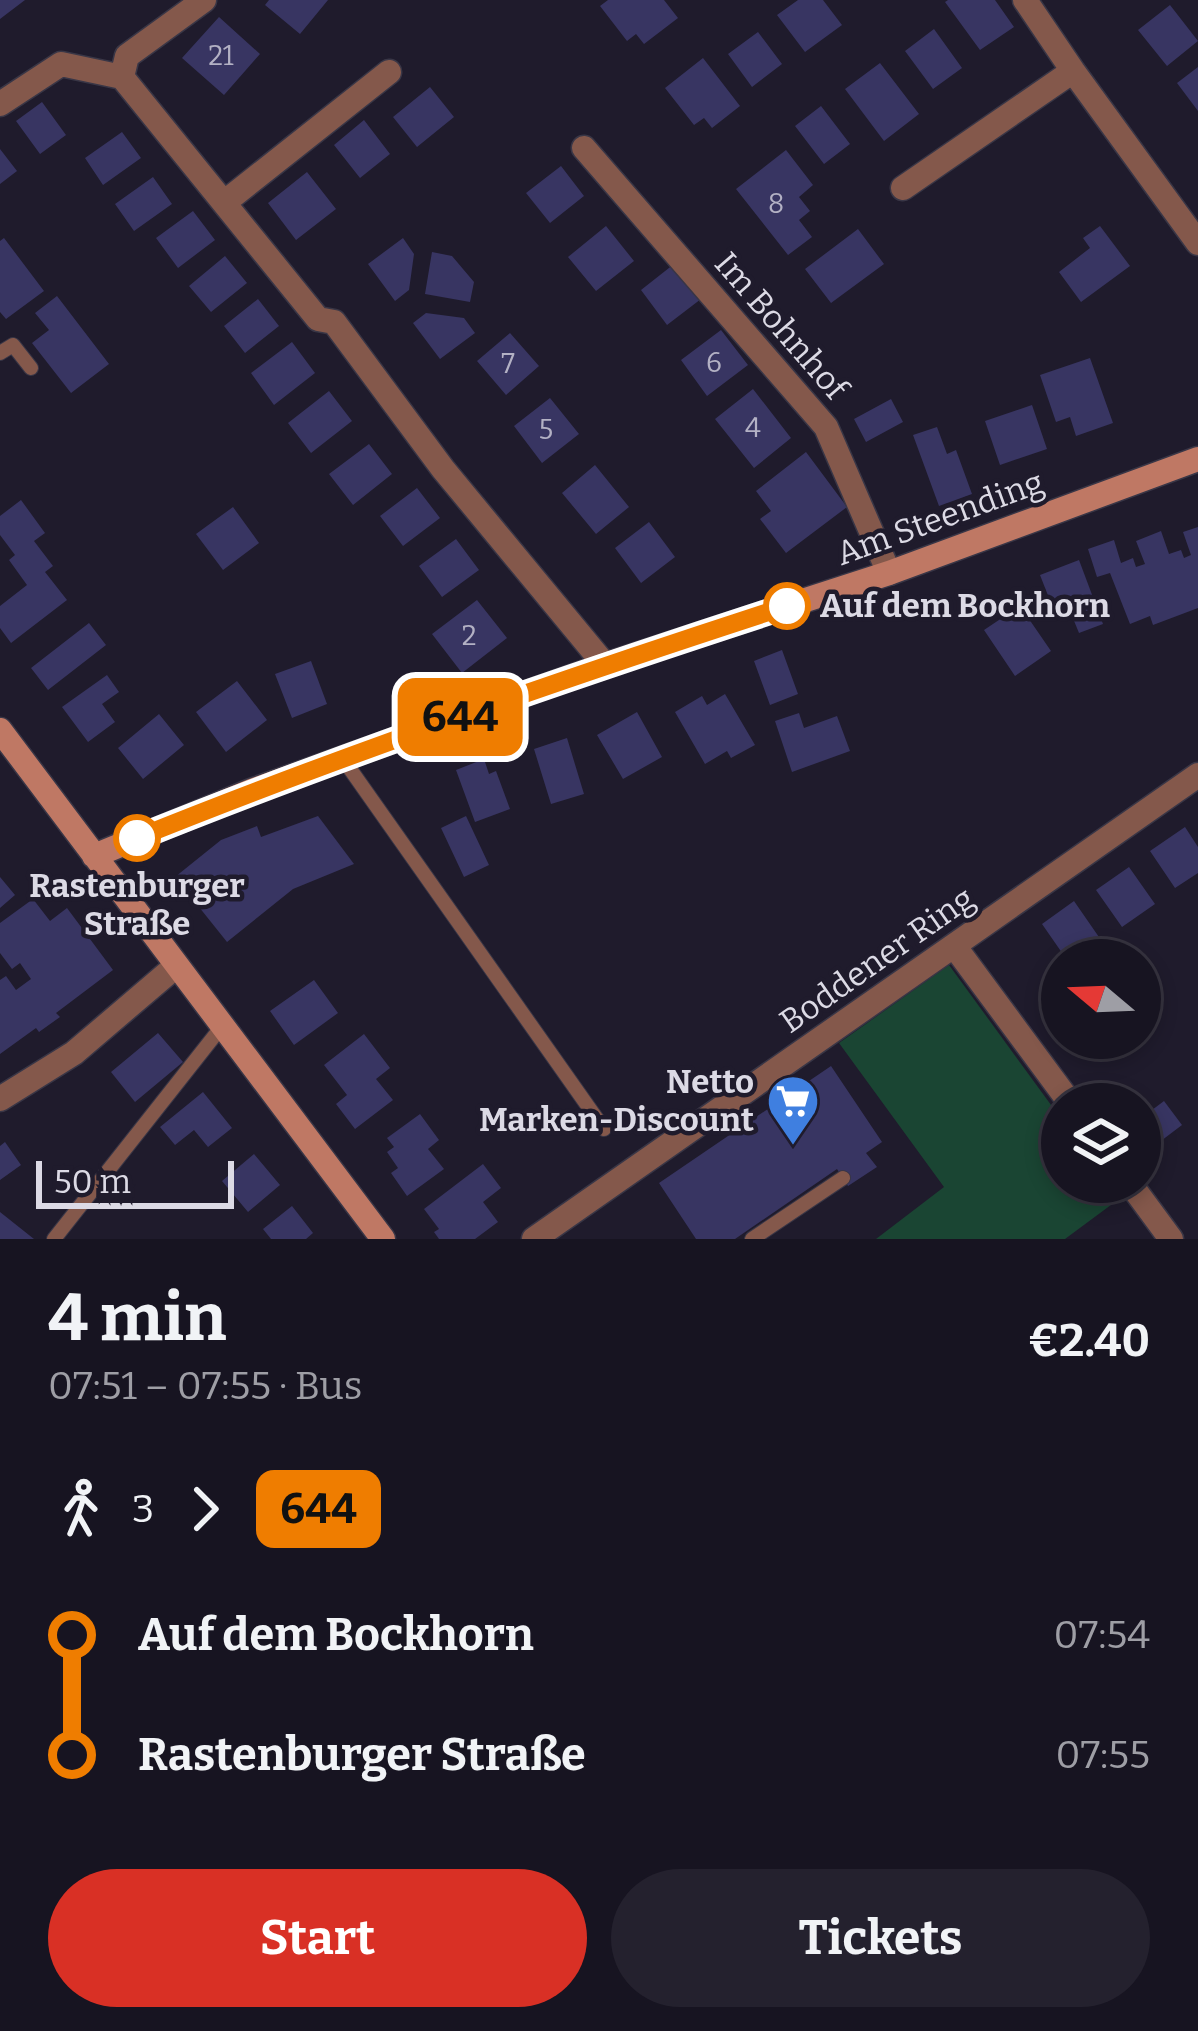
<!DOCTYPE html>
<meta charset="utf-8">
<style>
body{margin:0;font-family:Bitter,serif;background:#24212e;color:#f1f3f6;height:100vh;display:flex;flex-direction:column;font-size:45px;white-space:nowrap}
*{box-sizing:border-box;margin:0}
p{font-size:39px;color:#9e9ea5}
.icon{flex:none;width:66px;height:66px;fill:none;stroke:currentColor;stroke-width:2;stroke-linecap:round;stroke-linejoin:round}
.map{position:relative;height:1239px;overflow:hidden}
.panel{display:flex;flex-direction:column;background:#171421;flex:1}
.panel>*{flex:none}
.badge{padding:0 24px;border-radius:18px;font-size:42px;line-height:78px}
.needle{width:78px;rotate:289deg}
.tools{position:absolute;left:1041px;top:939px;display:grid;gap:24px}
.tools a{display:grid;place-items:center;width:120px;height:120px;border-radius:50%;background:#171421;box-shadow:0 6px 18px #0003,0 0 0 3px #36333f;font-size:60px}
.scale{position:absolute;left:36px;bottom:30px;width:198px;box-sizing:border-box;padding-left:12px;border:6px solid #dcdae5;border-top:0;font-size:33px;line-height:42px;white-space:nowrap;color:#dcdae5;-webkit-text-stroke:9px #1f1b2c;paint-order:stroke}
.map>.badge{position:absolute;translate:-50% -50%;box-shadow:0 0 0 6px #fff}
.legs{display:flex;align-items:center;gap:18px;height:132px;padding:0 48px;font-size:39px}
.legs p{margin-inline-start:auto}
.headline{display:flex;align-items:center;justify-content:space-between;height:204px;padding:0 48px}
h1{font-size:66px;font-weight:700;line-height:90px}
.primary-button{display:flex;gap:24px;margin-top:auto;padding:24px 48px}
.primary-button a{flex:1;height:138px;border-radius:72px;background:#d93025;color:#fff;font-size:48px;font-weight:700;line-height:138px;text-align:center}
.primary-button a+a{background:#24212e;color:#f1f3f6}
ul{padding:0 48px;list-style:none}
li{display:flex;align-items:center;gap:42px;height:120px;font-size:45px}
li i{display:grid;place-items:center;width:18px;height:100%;margin:0 15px;background:currentColor}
li i::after{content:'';width:30px;height:30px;margin:-15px;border:9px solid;border-radius:50%;background:#171421}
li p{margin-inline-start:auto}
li:first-child i{background:linear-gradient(#0000 50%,currentColor 0)}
li:last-child i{background:linear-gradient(currentColor 50%,#0000 0)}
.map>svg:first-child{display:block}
.green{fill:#1a4533}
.building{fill:#383562}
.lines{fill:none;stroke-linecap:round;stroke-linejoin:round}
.lane-casing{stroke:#393646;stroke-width:16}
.street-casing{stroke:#393646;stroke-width:27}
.secondary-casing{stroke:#393646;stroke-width:27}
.lane{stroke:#84584b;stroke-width:14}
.street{stroke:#84584b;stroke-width:24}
.secondary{stroke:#bf7864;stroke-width:24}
.line-1-casing{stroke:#fff;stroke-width:27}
.line-1{stroke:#ef7d00;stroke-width:18}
.stop-1-dot{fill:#fff;stroke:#ef7d00;stroke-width:6}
.labels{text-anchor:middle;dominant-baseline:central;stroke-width:9;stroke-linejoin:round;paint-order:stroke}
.number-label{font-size:27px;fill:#b3b1c4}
.street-label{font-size:33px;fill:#dcdae5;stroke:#1f1b2c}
.stop-label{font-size:33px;font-weight:bold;fill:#dcdae5;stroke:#1f1b2c;text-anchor:start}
.poi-label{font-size:33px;font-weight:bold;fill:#dcdae5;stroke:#1f1b2c;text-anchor:end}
</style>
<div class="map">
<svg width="1198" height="1239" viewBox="0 0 1198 1239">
<rect width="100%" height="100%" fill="#1f1b2c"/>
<path class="green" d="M949,965L1062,1120V1182H1107L1119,1199L1065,1239H876L944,1187L839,1043Z"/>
<path class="building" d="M0,0H25L0,19Z
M269,0H328L300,34L265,5Z
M608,0H664L678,18L644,44L636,34L627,41L600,6Z
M798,0H823L842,25L805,52L777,15Z
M948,0H995L1014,27L980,50L945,2Z
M1170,5L1198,41L1167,66L1138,30Z
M219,17L260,54L224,95L182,58Z
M934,29L962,68L933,89L905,51Z
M758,32L782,64L752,87L728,54Z
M703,58L740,106L712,128L704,118L694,125L665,88Z
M880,63L919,114L884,141L845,89Z
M1198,67V111L1177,83Z
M430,87L454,117L417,147L393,117Z
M42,102L66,135L40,154L16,121Z
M821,106L850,144L824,164L795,126Z
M364,120L390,154L360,178L334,145Z
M122,132L141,158L103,185L85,158Z
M0,149L17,171L0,184Z
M786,150L813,185L799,197L810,211L799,220L812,237L788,255L736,189Z
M561,166L584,196L550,223L526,193Z
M307,172L336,209L296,240L268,203Z
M153,177L172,204L134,231L115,204Z
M193,211L215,240L178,268L156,238Z
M606,226L634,261L596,291L568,257Z
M1100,226L1130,266L1081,302L1059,272L1090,248L1083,238Z
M858,229L884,264L831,303L805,269Z
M4,238L44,291L6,319L0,312V241Z
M403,238L414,254L409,290L395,301L368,264Z
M432,252L452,256L474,282L470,302L425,294Z
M225,256L247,283L211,312L189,286Z
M674,264L701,299L667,325L641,290Z
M57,296L109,364L71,393L32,343L49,330L35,313Z
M258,299L279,326L245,353L224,326Z
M426,313L464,318L475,333L440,359L413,323Z
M721,330L748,365L707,396L681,360Z
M510,333L539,366L506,395L477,361Z
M292,342L315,373L274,405L251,373Z
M1090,358L1113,423L1076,436L1070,417L1056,422L1040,375Z
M753,389L791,438L754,468L715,419Z
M329,391L352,421L311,453L288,423Z
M550,398L579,434L542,463L514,426Z
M891,399L903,422L866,442L854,419Z
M1032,405L1047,449L1000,465L985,421Z
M937,427L947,454L956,450L972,494L939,506L913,435Z
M369,444L392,474L353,505L329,474Z
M806,452L847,507L786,553L760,519L771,511L756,491Z
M595,465L629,507L596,534L562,493Z
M417,488L440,518L403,546L380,516Z
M21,500L45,533L34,541L53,566L45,572L67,600L11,643L0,628V606L27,585L9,560L15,555L0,535V516Z
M233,507L259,543L223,570L196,534Z
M649,522L675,557L641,583L615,548Z
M1198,527V608L1153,625L1150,616L1130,624L1110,573L1097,577L1088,549L1114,540L1121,563L1133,558L1136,567L1145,564L1136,541L1161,531L1169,554L1181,550L1184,558L1191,555L1183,532Z
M456,539L479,570L442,597L419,566Z
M1079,560L1103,624L1079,633L1070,611L1056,616L1040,575Z
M477,600L507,638L462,673L432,634Z
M1020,606L1051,651L1015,676L984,630Z
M89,623L106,645L48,690L31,668Z
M782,650L798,694L770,705L754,661Z
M311,661L327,704L292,718L275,674Z
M107,675L119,692L102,704L115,722L88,742L62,707Z
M237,681L267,720L226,752L196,712Z
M725,694L755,745L731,758L727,751L705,764L675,712L702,696L707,705Z
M637,712L662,757L623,779L597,735Z
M799,713L804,728L837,716L850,751L792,772L775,721Z
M159,714L184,745L143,779L118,748Z
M567,738L584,794L551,804L534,749Z
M484,759L489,774L496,771L510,809L475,822L456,770Z
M318,816L354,864L293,889L227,942L175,877L221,840L257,826L261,837Z
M466,816L489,865L464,877L441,828Z
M1185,827L1198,847V873L1175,888L1150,851Z
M1129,867L1155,904L1122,927L1096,890Z
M0,877L15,895L0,908Z
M33,899L50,921L67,908L113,970L56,1013L60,1017L39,1032L36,1028L0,1054V980L6,976L16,990L31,979L20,963L12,969L0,953V923Z
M1074,901L1101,940L1073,960H1067L1042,924Z
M314,980L338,1013L294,1045L270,1011Z
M158,1033L183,1062L135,1102L111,1072Z
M364,1034L390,1068L376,1079L393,1100L355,1129L336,1104L347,1095L324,1065Z
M831,1066L882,1142L866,1153L877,1167L848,1186L837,1169L735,1239H696L659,1183Z
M203,1092L232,1128L208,1147L194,1130L175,1145L160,1127Z
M1164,1101L1182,1125L1145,1153L1140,1146V1119Z
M420,1114L439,1140L428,1149L444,1169L407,1196L391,1173L398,1168L387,1152L394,1147L387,1138Z
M5,1142L21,1165L0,1180V1146Z
M254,1154L280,1185L248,1212L222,1181Z
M483,1164L501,1188L483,1202L498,1222L475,1239H439L434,1232L439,1229L424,1209Z
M292,1206L313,1233L306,1239H271L263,1229Z
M0,1212L34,1239H0Z"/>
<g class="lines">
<g class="lane-casing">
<path id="lane" d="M0,353L13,345L31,368
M343,759L604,1129
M54,1239L223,1025
M752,1239L843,1178"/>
</g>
<g class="street-casing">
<path id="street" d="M1025,0L1073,71L1198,243
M122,77L318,319L334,322L443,469L605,665
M0,104L61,64L122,77L127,56L204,0
M584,148L826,427L889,573
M903,188L1073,71
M225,202L389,72
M955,947L1071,1104
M0,1099L74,1053L176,966
M1129,1182L1171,1239
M534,1239L1198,775"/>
</g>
<g class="secondary-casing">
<path id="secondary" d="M0,730L383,1239
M94,856L251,791L605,665L889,573L1198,459"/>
</g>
<use href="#lane" class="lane"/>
<use href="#street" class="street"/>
<use href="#secondary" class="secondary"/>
</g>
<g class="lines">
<g class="line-1-casing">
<path id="line-1" d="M137,838C350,752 568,677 787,606"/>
</g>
<use href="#line-1" class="line-1"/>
</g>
<defs>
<g id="supermarket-pin" transform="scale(2.7)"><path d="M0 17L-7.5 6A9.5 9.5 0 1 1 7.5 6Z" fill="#3f7fe0" stroke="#1f1b2c"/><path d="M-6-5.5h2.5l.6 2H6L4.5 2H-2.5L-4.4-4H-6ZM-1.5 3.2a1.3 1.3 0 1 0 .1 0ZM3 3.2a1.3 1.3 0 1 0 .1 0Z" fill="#fff"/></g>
</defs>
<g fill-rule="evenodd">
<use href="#supermarket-pin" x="793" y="1101"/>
</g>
<g class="stop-1-dot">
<circle cx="787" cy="606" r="21"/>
<circle cx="137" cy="838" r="21"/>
</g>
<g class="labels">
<g class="number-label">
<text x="221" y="56">21</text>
<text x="776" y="204">8</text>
<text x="714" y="363">6</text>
<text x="508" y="364">7</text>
<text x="753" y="428">4</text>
<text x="546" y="430">5</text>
<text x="469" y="636">2</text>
</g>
<g class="street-label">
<text transform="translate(781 326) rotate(49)">Im Bohnhof</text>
<text transform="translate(940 518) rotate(-20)">Am Steending</text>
<text transform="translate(877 960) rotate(-35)">Boddener Ring</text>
</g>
<g class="stop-label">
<text x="820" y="606">Auf dem Bockhorn</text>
<text x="137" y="886" text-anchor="middle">Rastenburger<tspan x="137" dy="38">Straße</tspan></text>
</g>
<g class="poi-label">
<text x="754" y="1082">Netto<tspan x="754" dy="38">Marken-Discount</tspan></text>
</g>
</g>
</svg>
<div class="tools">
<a><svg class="needle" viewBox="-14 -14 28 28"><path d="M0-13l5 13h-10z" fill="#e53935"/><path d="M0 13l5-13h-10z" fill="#9e9ea5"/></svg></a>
<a><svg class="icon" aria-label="layers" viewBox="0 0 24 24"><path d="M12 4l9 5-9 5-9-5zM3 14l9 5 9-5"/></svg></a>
</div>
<div class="scale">50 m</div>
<b class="badge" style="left:460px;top:717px;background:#ef7d00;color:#111">644</b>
</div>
<section class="panel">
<div class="headline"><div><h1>4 min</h1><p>07:51 – 07:55 · Bus</p></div><b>€2.40</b></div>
<div class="legs"><svg class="icon" aria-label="walk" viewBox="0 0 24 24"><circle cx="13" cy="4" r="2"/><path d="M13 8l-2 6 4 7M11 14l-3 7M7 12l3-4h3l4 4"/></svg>3<svg class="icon" aria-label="forward" viewBox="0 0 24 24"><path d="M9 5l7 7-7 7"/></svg><b class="badge" style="background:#ef7d00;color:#111">644</b></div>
<ul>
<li><i style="color:#ef7d00"></i><b>Auf dem Bockhorn</b><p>07:54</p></li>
<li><i style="color:#ef7d00"></i><b>Rastenburger Straße</b><p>07:55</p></li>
</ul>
<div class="primary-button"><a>Start</a><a>Tickets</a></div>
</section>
